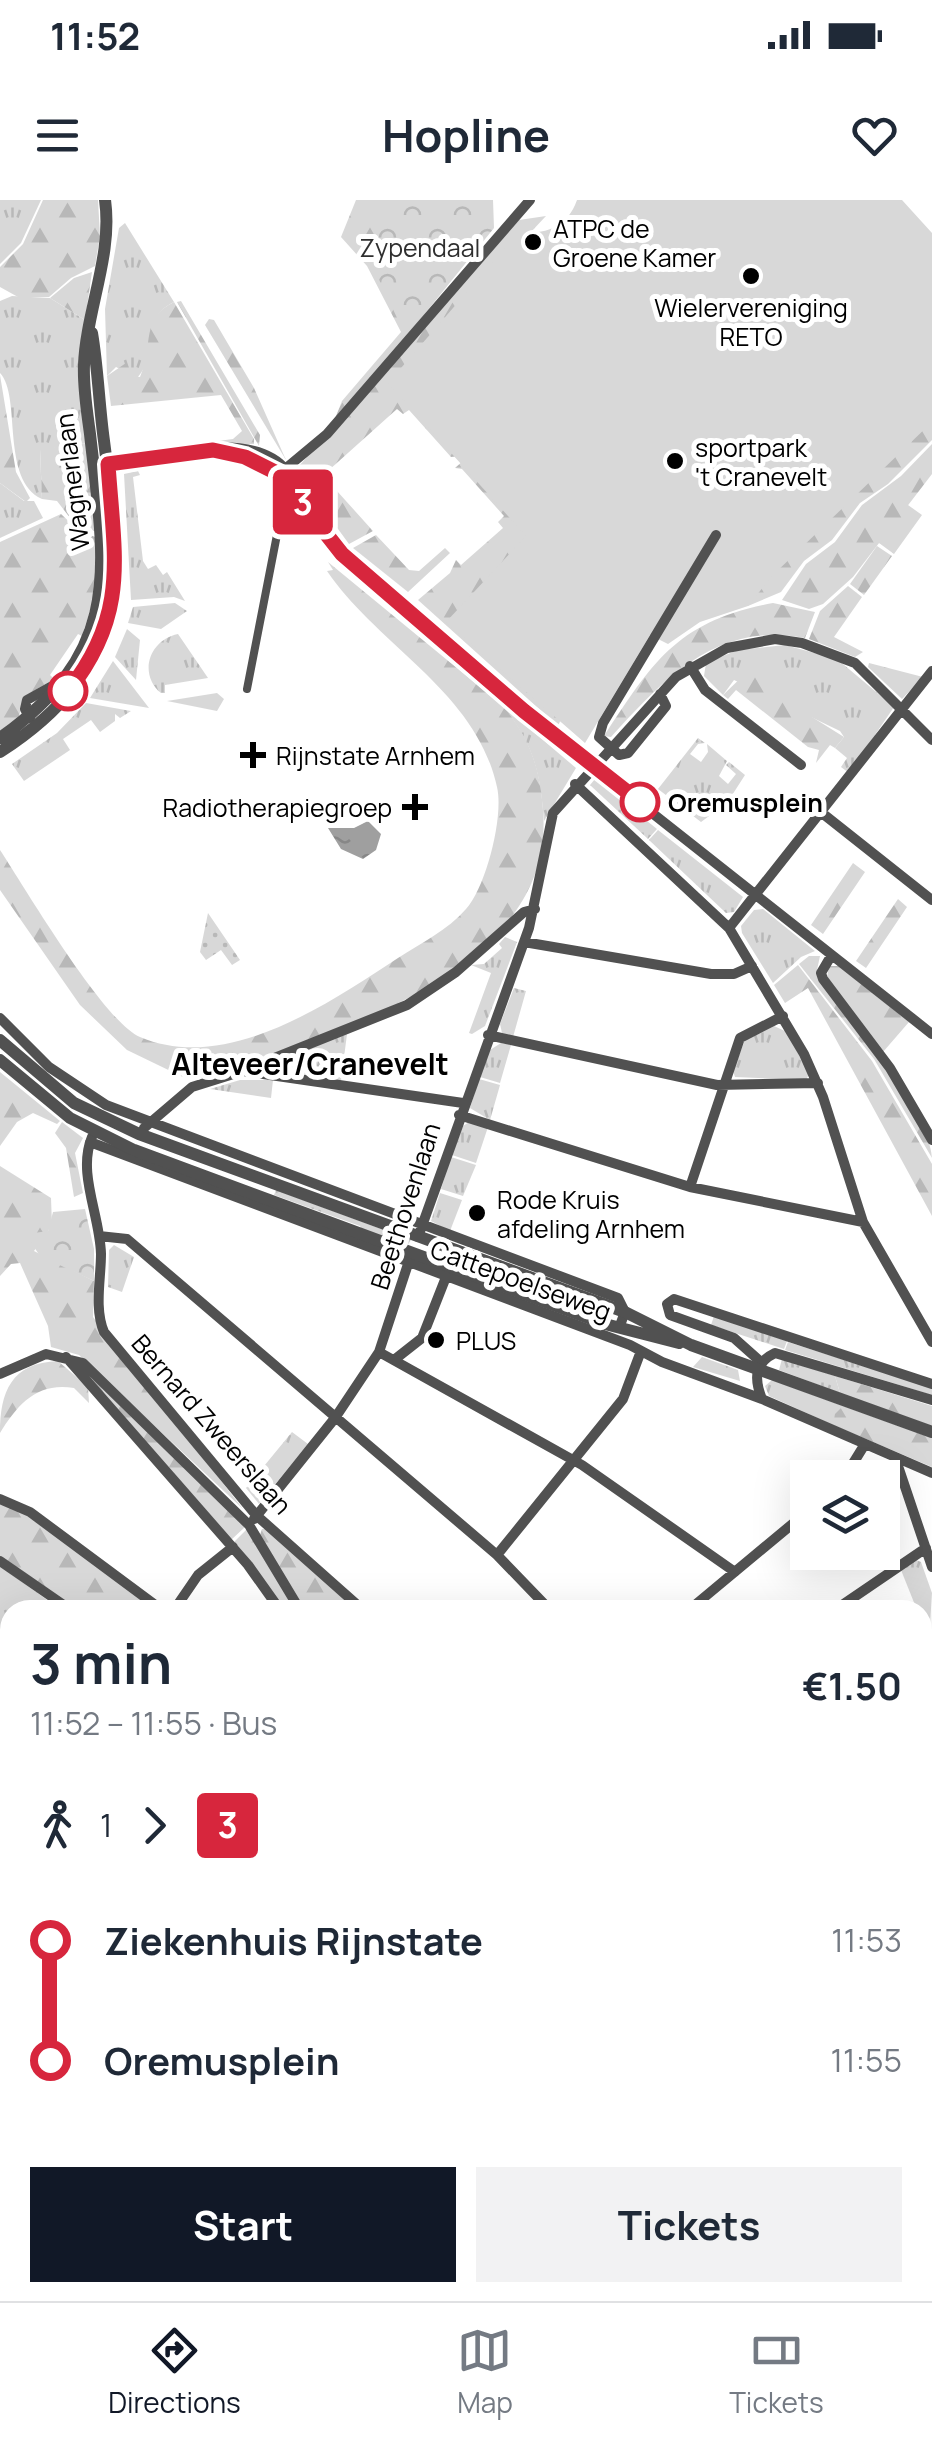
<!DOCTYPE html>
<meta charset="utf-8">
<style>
body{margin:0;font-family:Manrope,sans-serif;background:#f2f2f3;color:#1f2937;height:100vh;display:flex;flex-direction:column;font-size:38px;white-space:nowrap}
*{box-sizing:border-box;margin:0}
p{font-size:32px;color:#747a83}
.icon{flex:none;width:55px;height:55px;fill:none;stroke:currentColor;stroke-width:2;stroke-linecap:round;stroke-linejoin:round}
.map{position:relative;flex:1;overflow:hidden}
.side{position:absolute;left:0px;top:1400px;width:932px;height:702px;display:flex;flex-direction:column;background:#fff;border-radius:30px 30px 0 0;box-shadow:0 10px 40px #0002}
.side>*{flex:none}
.badge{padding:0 20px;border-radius:8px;font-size:35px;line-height:65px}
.controls{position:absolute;left:790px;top:1260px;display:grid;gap:20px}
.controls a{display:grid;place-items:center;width:110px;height:110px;border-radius:0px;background:#fff;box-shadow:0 10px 40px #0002;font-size:50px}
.map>.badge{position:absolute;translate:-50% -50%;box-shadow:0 0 0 5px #fff}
.legs{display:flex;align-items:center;gap:15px;height:110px;padding:0 30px;font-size:32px}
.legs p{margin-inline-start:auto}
.overview{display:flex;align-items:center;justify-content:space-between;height:170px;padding:0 30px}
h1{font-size:55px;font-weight:700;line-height:75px}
.action{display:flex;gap:20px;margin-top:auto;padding:20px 30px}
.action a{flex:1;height:115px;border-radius:0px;background:#111827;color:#fff;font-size:40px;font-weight:700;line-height:115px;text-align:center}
.action a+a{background:#f2f2f3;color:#1f2937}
ul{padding:0 30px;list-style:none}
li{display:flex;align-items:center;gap:35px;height:120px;font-size:38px}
li i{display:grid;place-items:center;width:15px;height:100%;margin:0 12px;background:currentColor}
li i::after{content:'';width:25px;height:25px;margin:-12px;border:8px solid;border-radius:50%;background:#fff}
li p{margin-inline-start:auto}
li:first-child i{background:linear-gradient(#0000 50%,currentColor 0)}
li:last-child i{background:linear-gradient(currentColor 50%,#0000 0)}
.status{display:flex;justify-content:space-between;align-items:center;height:70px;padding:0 50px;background:#fff;direction:ltr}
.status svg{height:28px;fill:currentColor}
header{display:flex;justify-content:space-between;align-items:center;height:130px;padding:0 30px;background:#fff;font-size:45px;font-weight:700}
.menu{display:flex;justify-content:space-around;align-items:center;height:140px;border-top:2px solid #e0e1e3;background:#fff;font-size:28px;color:#747a83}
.menu a{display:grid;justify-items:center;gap:5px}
.menu .current{color:#111827}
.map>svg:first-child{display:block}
.grass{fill:url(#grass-tufts)}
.forest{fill:url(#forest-firs)}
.cemetery{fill:url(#cemetery-stones)}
.park{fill:url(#park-crowns)}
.garden{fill:url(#garden-dots)}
.pitch{fill:#d8d8d8}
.water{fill:url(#water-ripples)}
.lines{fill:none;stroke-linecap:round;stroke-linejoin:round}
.pedestrian{stroke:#515151;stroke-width:8}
.minor{stroke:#515151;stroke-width:10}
.tertiary{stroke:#515151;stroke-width:12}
.secondary{stroke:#1e1e1e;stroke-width:15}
.tram{stroke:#000;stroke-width:2.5}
.line-1-casing{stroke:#fff;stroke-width:22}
.line-1{stroke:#d7263d;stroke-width:15}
.poi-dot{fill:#000;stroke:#fff;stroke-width:4}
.stop-1-dot{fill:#fff;stroke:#d7263d;stroke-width:5}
.labels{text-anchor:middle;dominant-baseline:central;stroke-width:10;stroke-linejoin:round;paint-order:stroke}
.poi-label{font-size:25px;fill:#000;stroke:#fff;text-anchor:start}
.park-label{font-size:25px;fill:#2f2f2f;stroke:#fff}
.street-label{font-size:25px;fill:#000;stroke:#fff}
.stop-label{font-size:25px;font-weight:bold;fill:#000;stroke:#fff;text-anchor:start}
.quarter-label{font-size:30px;font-weight:bold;fill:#000;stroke:#fff}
</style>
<div class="status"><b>11:52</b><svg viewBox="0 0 49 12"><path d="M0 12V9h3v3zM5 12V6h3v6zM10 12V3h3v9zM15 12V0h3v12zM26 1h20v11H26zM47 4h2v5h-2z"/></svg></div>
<header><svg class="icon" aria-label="menu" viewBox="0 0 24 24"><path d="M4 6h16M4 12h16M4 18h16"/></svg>Hopline<svg class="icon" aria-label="heart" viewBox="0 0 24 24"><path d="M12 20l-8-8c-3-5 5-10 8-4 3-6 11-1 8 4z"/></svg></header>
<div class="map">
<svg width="932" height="2101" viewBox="0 0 932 2101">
<defs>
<pattern id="grass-tufts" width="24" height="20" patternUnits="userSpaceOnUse" patternTransform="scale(2.5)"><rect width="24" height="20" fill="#d8d8d8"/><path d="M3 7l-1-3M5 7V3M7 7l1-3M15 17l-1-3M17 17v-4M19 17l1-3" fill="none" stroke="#b8b8b8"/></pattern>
<pattern id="forest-firs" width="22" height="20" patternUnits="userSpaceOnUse" patternTransform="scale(2.5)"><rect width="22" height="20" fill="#d8d8d8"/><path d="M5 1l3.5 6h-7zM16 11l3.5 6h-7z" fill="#b8b8b8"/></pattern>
<pattern id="cemetery-stones" width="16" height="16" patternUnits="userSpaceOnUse" patternTransform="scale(2.5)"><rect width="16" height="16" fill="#d8d8d8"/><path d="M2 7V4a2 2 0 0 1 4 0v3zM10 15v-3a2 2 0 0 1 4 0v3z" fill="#b8b8b8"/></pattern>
<pattern id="park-crowns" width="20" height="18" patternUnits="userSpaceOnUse" patternTransform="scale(2.5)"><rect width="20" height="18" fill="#d8d8d8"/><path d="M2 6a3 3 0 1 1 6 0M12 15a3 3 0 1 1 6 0" fill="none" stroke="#b8b8b8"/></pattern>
<pattern id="garden-dots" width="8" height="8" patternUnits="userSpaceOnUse" patternTransform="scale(2.5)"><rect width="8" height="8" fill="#d8d8d8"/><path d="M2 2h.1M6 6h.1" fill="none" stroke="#b8b8b8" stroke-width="1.8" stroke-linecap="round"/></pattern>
<pattern id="water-ripples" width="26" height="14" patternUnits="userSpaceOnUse" patternTransform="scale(2.5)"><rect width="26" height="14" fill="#9f9f9f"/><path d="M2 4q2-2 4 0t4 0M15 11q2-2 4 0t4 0" fill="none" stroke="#878787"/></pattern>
</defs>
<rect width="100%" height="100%" fill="#fff"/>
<path class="grass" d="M0,0H41L21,43L0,64Z
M125,23L174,102C138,119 161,153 137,178L116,167L107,176L105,109L119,28Z
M12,96L50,98L85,120L87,243L40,250L42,299C0,280 22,196 0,173V101Z
M138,271L140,275L133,277L143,361L148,369L156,365L163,375L167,372L185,401L174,397L131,400L124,274Z
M0,283L24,301H34L43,318L0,338Z
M340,359L505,501L494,497L335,361Z
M175,403L187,411L161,429L128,423L133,407Z
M127,429L140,440L136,480L115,457Z
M178,434L208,478L165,485V493H161C138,474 149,440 178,434Z
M785,445L837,459L894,507L849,573L841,567L847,558L835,548L844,537L840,531L734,480L723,495L704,476L706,463L738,450Z
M113,461L149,508L90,498Z
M217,493L224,499L217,511L167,501Z
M86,503L131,511L120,518L115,514V521L100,532L91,520L63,539L70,550L24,581L12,564L57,533Z
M503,506L576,568L544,621C540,571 534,546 503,506Z
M698,538L705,543L698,544L690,554L701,562L708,552L707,544L727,561L719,576L728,584L736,574L726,565L729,562L745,575L727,603L701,622L658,589Z
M595,579L657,629L648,639L590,585Z
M658,630L743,697L734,712L726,713L649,640Z
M763,709L815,751L801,757L773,783L742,733L741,726L754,710Z
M505,737L517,742L485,826L472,834L469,833L491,773L471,765L484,764L502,748L499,744Z
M514,788L526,791L513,837L502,833L500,824Z
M774,826L787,832L809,874L806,880L735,877L733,871L745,840Z
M347,834L341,881L265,868V865Z
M501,843L511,845L500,883L480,877L490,850Z
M479,879L500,885L490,920L470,908Z
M240,880H273L271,898L210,889Z
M469,922L488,927L476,963L452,955L463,926Z
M451,957L476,965L463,996L441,989Z
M276,990L411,1040L407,1046L363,1032L360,1026L274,995Z
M440,993L462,1000L450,1031L431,1021Z
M114,1045L134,1057L122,1092L108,1087L109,1050Z
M714,1116L787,1141L784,1149L711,1125Z
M788,1142L932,1188V1195L785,1150Z
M702,1157L738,1170L740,1181L693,1167Z
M782,1159L835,1176L840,1193L779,1170Z
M772,1180L843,1206L833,1225L769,1196L765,1186Z
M292,1232L308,1244L259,1304L246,1288Z
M916,1360L921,1362L932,1393L929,1440L922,1410H917L901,1370Z
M0,1366L61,1410H10V1589L0,1597Z"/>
<path class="forest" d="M43,0H98L100,36L95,66L71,78L49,97H18L0,87V67L23,44Z
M356,0H381L410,132L334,221L342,201L401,132L367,66L341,37Z
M546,16L515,49L460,256L451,257L409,210L403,214L397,209L329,270L334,276L328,281L373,331L349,344L308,288L299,266L508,30L519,20Z
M92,72L85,120L50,98L74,78Z
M181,101L260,235L259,246L177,102Z
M174,102L254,239V244L173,247L233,239L242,231L221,195L111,206L107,176L126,163L134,176L140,177C154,145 140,118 174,102Z
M209,119L214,120L254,188L286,260L205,125Z
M0,175L16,272L30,298L26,302L0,283Z
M932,212V240L888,284L860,303L832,340L804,361L781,392L748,406L708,384L767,376Z
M87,243L97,332L74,323L57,301L42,299L40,249Z
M932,244V274L853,377L823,404L809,409L782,400L806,364L835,342L862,305L901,276Z
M464,260L542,327L565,510L558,526L418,400L450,373L456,360L461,365L503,328L498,322L504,316L462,269L455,268Z
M908,305L922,315L894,354L879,343Z
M61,314L79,331L98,338L99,382L82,436L78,434L50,475L54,479L25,496L19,516L0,531V342Z
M376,335L409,370L419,371L445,348L450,353L408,392L353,348Z
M877,346L892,356L864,395L850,384Z
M328,362L503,506C530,538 540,568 543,610C557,777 318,836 198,879H187L127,850L80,805L0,690V650C25,688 104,822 140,837C227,874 329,803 398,758C421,743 448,730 466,709C486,687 504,616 497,587C476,491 379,447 327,371L333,370Z
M848,386L862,397L834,437L863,452L855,457L809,439L820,411Z
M773,403L815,412L805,438C717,421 665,478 611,537L604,536C654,460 678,421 773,403Z
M869,463L923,477L902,499L868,467Z
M748,471L800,498L812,517L844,537L835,548L830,545L816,563L819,550L808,547L736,490L728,499L723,495Z
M853,663L865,672L823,734L811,725Z
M898,699L907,707L866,768L856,761Z
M809,756H820L817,770C843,807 932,919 932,958L874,859L799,764Z
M798,765L872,861L932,964V1016L808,788L785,803L774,785Z
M829,766H839L909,822L883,852L827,778Z
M0,872L60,921L57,924L33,913L17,922L0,946Z
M62,922L83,938L75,953L83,993L74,997L66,948L55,933Z
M0,966L51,998L52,1025L34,1051L94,1081L93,1117L243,1309L79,1155L51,1147L48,1126L20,1063L11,1064L0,1076Z
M58,1161L88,1187L89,1203L74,1188C37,1182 18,1204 0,1233C0,1192 11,1163 58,1161Z
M80,1166L245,1327L231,1340Z
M835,1176L932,1206V1226L840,1193Z
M843,1206L932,1238V1267L833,1225L835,1214Z
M0,1302L19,1310L158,1410H80L0,1356Z
M247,1329L297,1410H283L233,1343Z
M262,1329H266L358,1410H302L260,1335Z"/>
<path class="cemetery" d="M10,1603V2092L143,2093L134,2101H0V1611Z"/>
<path class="park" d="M373,0H493L494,28L406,137L375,71Z
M85,1009L94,1049V1081L40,1056L30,1041L34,1033L48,1031L53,1012Z
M932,1537V2101H510L508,2093L922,2092V1545Z
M210,2092H495L497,2101H199Z"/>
<path class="garden" d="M208,713L240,760L232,765L221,750L206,760L200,752Z"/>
<path class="pitch" d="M577,0H902L932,33V222L772,376L748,406L700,422L668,444L650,435L585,543L446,422L526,336L388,183L518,33C546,34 567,28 577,0Z"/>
<path class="water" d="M368,621L381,634L376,650L363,659L341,649L328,628H354Z"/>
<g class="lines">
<path class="pedestrian" d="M247,489L282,309
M922,2051L932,2050
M573,2092L577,2101
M768,2092L774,2101
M670,2101L712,2092"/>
<path class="minor" d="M214,251L267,267L294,292
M100,265C150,258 251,226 286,270C307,297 316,329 342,354L566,545L932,834
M279,274L327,234L530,0
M690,466L705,490L801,565
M660,494L666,506L628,553L619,555L599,537L603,523L716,335
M30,518L25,509L27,500L52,486
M575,584L729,728L804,854L823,897L863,1022L932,1142
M822,613L932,700
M729,728L932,471
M524,742L711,774H734L752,766
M831,756L821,773L823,779L890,868L932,940
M0,818L49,867L106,905L618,1098L625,1112L619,1128
M488,835L717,885L818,883
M244,870L407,805L456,772L524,712L535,709
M459,915L690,987L863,1022
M144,928L192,887L243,871L463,903
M92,937C77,973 100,1015 101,1054C101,1079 94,1108 104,1132L256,1315L363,1410
M90,942L630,1145L662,1162L762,1199L932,1273
M690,987L740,838L783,816
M99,1036L127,1039L497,1355L550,1410
M418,1037L529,728L553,613L676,477L727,448L775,439L802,443L855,463L932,540
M379,1152L582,1265L735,1372
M66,1157L248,1365L280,1410
M394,1160L422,1138L446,1077
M761,1162L734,1138L670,1115L667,1104L674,1099L932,1184
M0,1174L46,1154L83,1163L249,1325L300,1410
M762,1199C754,1179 754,1163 775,1153L932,1200
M895,1257L932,1367
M844,1278L865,1244
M0,1299L30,1312L162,1410
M254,1319L335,1218L379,1152L410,1058
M497,1355L623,1199L641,1151
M0,1361L71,1410
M174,1410L198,1375L233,1347
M689,1410L808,1311
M835,1410L926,1348
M922,1456L932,1448
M498,2092L500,2101"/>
<path class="tertiary" d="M0,538C125,449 105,368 90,234C87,211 83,188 84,165C86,111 113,55 105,0
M0,552C130,468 122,378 104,241C99,205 98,168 92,133
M0,840L74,903L139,934L625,1112L691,1145L932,1232
M0,860L70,918L134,950L605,1124L679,1143"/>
<path class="secondary" d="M922,1526L932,1519
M173,2101L184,2092"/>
<path class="tram" d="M922,1595L932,1592
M568,2092L573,2101"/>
</g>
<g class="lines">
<g class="line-1-casing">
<path id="line-1" d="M68,491C130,413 114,356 108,264L213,250L245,257L279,274L342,354L524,511L640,602"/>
</g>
<use href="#line-1" class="line-1"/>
</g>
<g class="poi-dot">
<circle cx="533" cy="42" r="10"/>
<circle cx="751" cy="76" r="10"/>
<circle cx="675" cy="261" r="10"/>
<path d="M248 540h10v10h10v10h-10v10h-10v-10h-10v-10h10z"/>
<path d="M410 592h10v10h10v10h-10v10h-10v-10h-10v-10h10z"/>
<circle cx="477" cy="1013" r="10"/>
<circle cx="436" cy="1140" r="10"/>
</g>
<g class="stop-1-dot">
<circle cx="68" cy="491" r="18"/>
<circle cx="640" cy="602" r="18"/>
</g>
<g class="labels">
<g class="poi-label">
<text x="553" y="28">ATPC de<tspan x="553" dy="29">Groene Kamer</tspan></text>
<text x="751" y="107" text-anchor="middle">Wielervereniging<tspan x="751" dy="29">RETO</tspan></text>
<text x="695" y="247">sportpark<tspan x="695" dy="29">'t Cranevelt</tspan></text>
<text x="276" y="555">Rijnstate Arnhem</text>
<text x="392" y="607" text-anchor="end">Radiotherapiegroep</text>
<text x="497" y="999">Rode Kruis<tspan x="497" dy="29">afdeling Arnhem</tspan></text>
<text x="456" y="1140">PLUS</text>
</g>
<g class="park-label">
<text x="420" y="47">Zypendaal</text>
</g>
<g class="street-label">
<text transform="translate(72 282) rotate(-97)">Wagnerlaan</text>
<text transform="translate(405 1006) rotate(-72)">Beethovenlaan</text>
<text transform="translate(521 1080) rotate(20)">Cattepoelseweg</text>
<text transform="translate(212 1224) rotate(49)">Bernard Zweerslaan</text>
</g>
<g class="stop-label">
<text x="668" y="602">Oremusplein</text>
</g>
<g class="quarter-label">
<text x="310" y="863">Alteveer/Cranevelt</text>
</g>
</g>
</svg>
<div class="controls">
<a><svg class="icon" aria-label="layers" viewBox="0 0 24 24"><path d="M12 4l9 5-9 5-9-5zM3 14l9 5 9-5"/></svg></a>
</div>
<b class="badge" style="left:303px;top:302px;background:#d7263d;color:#fff">3</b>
<section class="side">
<div class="overview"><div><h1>3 min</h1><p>11:52 – 11:55 · Bus</p></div><b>€1.50</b></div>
<div class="legs"><svg class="icon" aria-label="walk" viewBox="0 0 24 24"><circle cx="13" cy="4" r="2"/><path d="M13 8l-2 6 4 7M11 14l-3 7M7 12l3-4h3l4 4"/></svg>1<svg class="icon" aria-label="forward" viewBox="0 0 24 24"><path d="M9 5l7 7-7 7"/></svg><b class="badge" style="background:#d7263d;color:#fff">3</b></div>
<ul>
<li><i style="color:#d7263d"></i><b>Ziekenhuis Rijnstate</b><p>11:53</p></li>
<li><i style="color:#d7263d"></i><b>Oremusplein</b><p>11:55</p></li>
</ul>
<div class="action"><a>Start</a><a>Tickets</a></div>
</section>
</div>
<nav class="menu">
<a class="current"><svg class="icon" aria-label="directions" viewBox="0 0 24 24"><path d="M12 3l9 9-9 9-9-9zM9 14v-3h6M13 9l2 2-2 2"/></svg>Directions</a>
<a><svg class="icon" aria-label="map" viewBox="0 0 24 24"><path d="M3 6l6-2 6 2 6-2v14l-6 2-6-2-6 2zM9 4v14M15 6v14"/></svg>Map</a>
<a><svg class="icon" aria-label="tickets" viewBox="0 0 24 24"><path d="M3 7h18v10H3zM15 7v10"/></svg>Tickets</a>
</nav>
